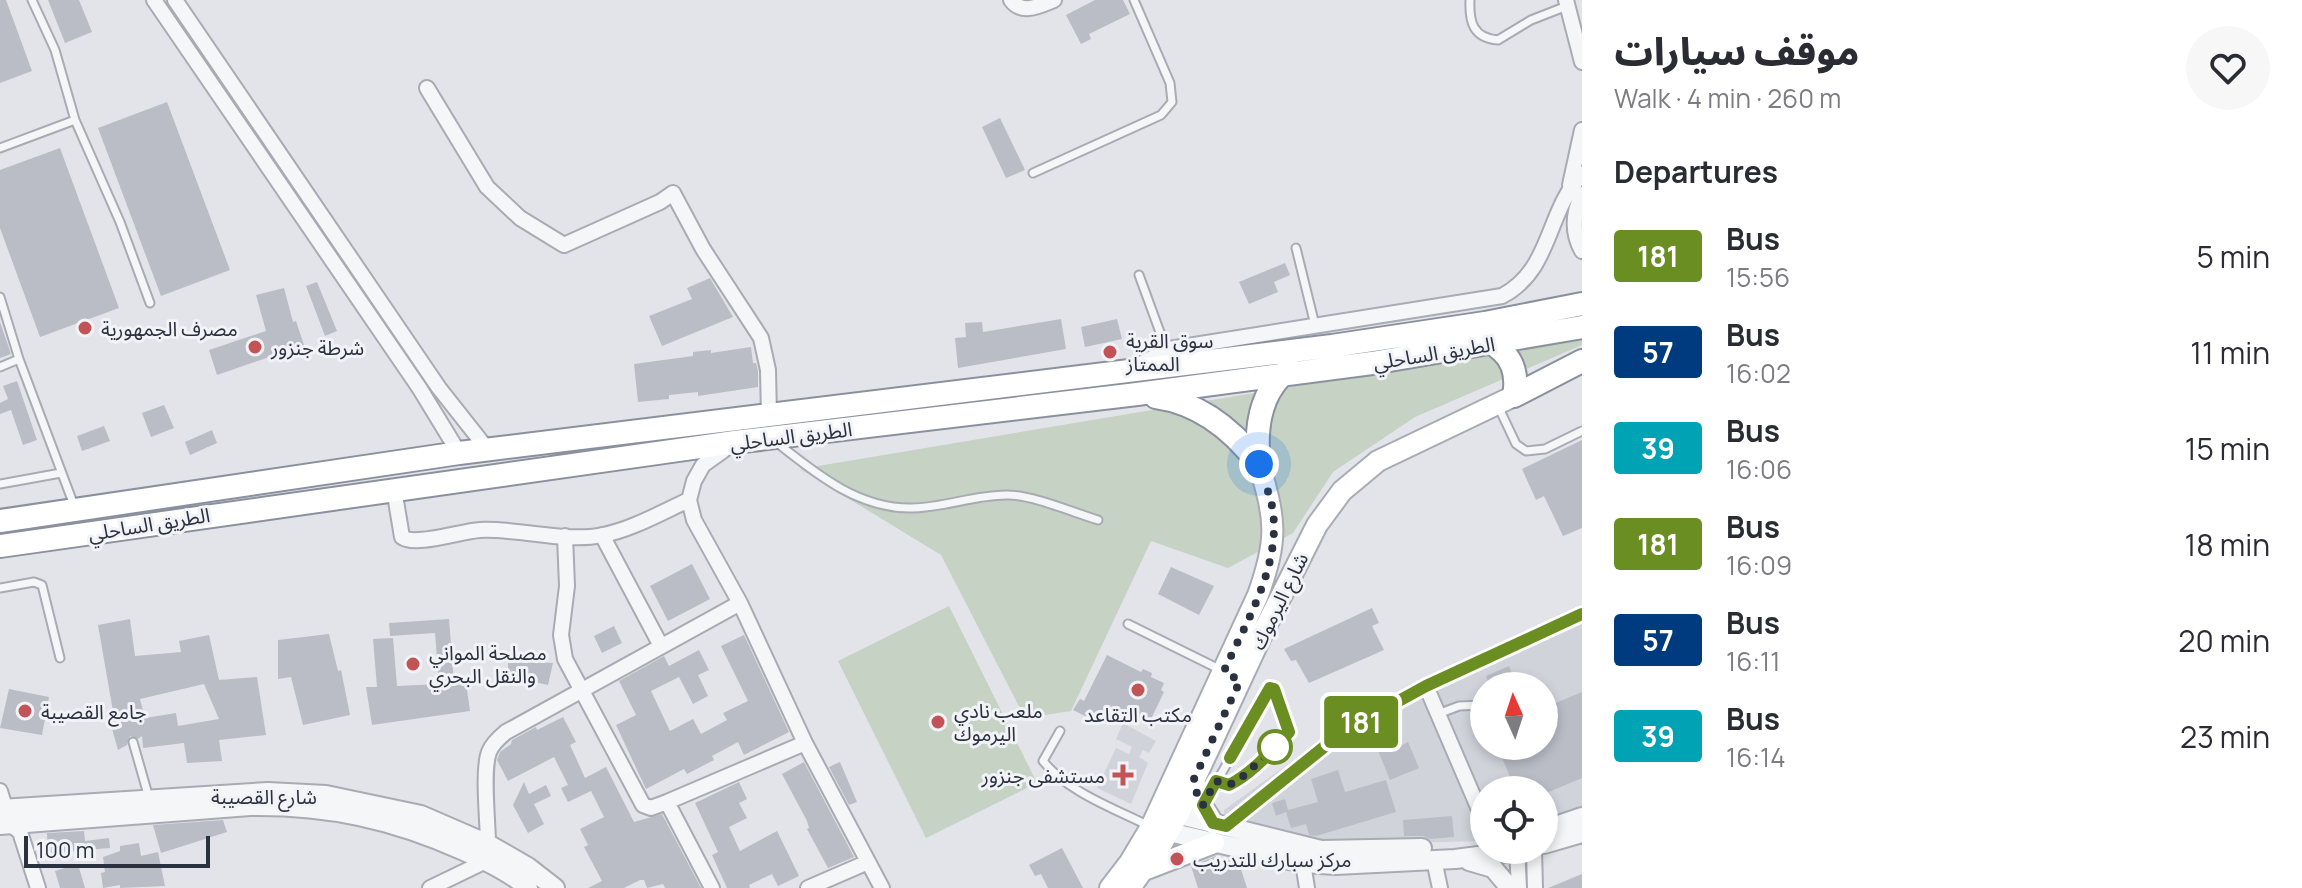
<!DOCTYPE html>
<meta charset="utf-8">
<style>
body{margin:0;font-family:Manrope,"Noto Sans Arabic",sans-serif;background:#f7f7f7;color:#2b2b33;height:100vh;display:flex;flex-direction:column;font-size:30px;white-space:nowrap}
*{box-sizing:border-box;margin:0}
p{font-size:26px;color:#7c7c81}
.icon{flex:none;width:44px;height:44px;fill:none;stroke:currentColor;stroke-width:2;stroke-linecap:round;stroke-linejoin:round}
.map{position:relative;flex:1;overflow:hidden}
.panel{display:flex;flex-direction:column;background:#fff;width:720px}
.panel>*{flex:none}
.badge{padding:0 16px;border-radius:6px;font-size:28px;line-height:52px}
.needle{width:52px;rotate:357deg}
.tools{position:absolute;left:1470px;top:672px;display:grid;gap:16px}
.tools a{display:grid;place-items:center;width:88px;height:88px;border-radius:50%;background:#fff;box-shadow:0 4px 12px #0003;font-size:40px}
.scale{position:absolute;left:24px;bottom:20px;width:186px;box-sizing:border-box;padding-left:8px;border:4px solid #2c3140;border-top:0;font-size:22px;line-height:28px;white-space:nowrap;color:#2c3140;-webkit-text-stroke:6px #f2f3f7;paint-order:stroke}
.you{position:absolute;width:40px;height:40px;margin:-20px;border:6px solid #fff;border-radius:50%;background:#1a73e8;box-shadow:0 0 0 12px #1a73e833}
.map>.badge{position:absolute;translate:-50% -50%;box-shadow:0 0 0 4px #fff}
h2{padding:0 32px;font-size:30px;line-height:72px}
.round{display:grid;place-items:center;flex:none;width:84px;height:84px;border-radius:42px;background:#f7f7f7}
.head{display:flex;align-items:center;justify-content:space-between;height:136px;padding:0 32px}
h1{font-size:38px;font-weight:800;line-height:60px}
ul{padding:0;list-style:none}
li{display:flex;align-items:center;gap:24px;height:96px;padding:0 32px}
li div{flex:1}
li b{display:block;font-size:30px}
li em{font-style:normal}
li .badge{min-width:88px;font-weight:700;text-align:center}
main{display:flex;flex:1;min-height:0}
.map>svg:first-child{display:block}
.built{fill:#d1d3db;fill-rule:evenodd}
.green{fill:#c6d2c4}
.building{fill:#babdc6;fill-rule:evenodd}
.lines{fill:none;stroke-linecap:round;stroke-linejoin:round}
.service-casing{stroke:#a8abb3;stroke-width:11}
.minor-casing{stroke:#a8abb3;stroke-width:18}
.tertiary-casing{stroke:#a8abb3;stroke-width:22}
.secondary-casing{stroke:#a8abb3;stroke-width:24}
.trunk-casing{stroke:#8b909f;stroke-width:26}
.service{stroke:#f5f6f8;stroke-width:7}
.minor{stroke:#f5f6f8;stroke-width:14}
.tertiary{stroke:#f5f6f8;stroke-width:18}
.secondary{stroke:#fff;stroke-width:20}
.trunk{stroke:#fff;stroke-width:22}
.line-casing{stroke:#fff;stroke-width:18}
.line{stroke:#6b8e23;stroke-width:12}
.walk{stroke:#2c3140;stroke-width:8;stroke-dasharray:0 14.4}
.poi-dot{fill:#c25457;stroke:#f2f3f7;stroke-width:3}
.stop-dot{fill:#fff;stroke:#6b8e23;stroke-width:4}
.labels{text-anchor:middle;dominant-baseline:central;stroke-width:6;stroke-linejoin:round;paint-order:stroke}
.poi-label{font-size:20px;fill:#2c3140;stroke:#f2f3f7;text-anchor:start}
.street-label{font-size:20px;fill:#2c3140;stroke:#f2f3f7}
</style>
<main>
<div class="map">
<svg width="1582" height="888" viewBox="0 0 1582 888">
<rect width="100%" height="100%" fill="#e2e4e9"/>
<path class="built" d="M1582,622V811L1544,825V790H1484V841L1314,845L1225,819L1224,810L1355,716L1408,685ZM1484,686H1544V746H1484Z
M1123,723L1156,741L1149,753L1143,750L1139,757L1148,763L1131,804L1097,788L1116,748L1129,754L1132,747L1116,739Z"/>
<path class="green" d="M1582,338V345L1415,417L1333,472L1293,533L1228,568L1151,541L1071,711L1025,718L941,555L800,469Z
M949,606L1037,783L926,838L838,661Z"/>
<path class="building" d="M0,0H6L32,71L0,83Z
M48,0H79L92,32L65,43Z
M1095,0H1123L1130,14L1089,34L1091,39L1081,44L1066,15Z
M167,102L230,270L161,296L98,128Z
M1000,118L1025,170L1006,178L982,127Z
M60,148L119,308L40,337L0,228V170Z
M1285,263L1290,275L1274,282L1278,292L1249,304L1239,282Z
M710,278L733,317L662,346L649,316L692,299L687,288Z
M317,282L337,331L325,336L306,286Z
M284,288L293,322L296,321L304,345L217,375L209,350L266,331L256,295Z
M1061,319L1066,349L958,368L955,338L966,337L965,323L982,322L983,332Z
M1117,319L1122,339L1085,347L1081,327Z
M0,322L11,354L0,358Z
M751,347L753,363H756L758,371V387L698,396V392L669,395V399L638,402L634,364L693,356V352L711,350V353Z
M17,381L37,440L23,445L11,410L0,414V403L8,399L3,386Z
M164,405L174,428L151,437L142,413Z
M104,426L110,441L82,451L77,436Z
M212,430L217,443L190,455L185,442Z
M1582,440V528L1563,536L1544,496L1536,500L1522,469Z
M692,564L710,599L668,621L650,586Z
M1171,567L1214,586L1199,615L1158,594Z
M1372,608L1379,623L1372,626L1384,650L1309,683L1296,660L1291,661L1284,649Z
M130,619L135,656L181,652L179,641L209,635L219,680L257,677L266,735L219,740L222,761L187,763L184,743L143,748L142,736L138,739L130,736L127,745L118,750L109,718L114,717L98,625ZM204,684L219,719L178,726L176,713L145,718L140,699Z
M449,619L454,684L466,683L470,711L372,725L366,687H377L373,639L393,638L397,686L439,684L435,633L390,636L389,623Z
M614,626L622,643L602,653L594,636Z
M329,634L338,671L341,670L350,715L303,725L291,677L278,679V640Z
M744,635L789,732L744,755L738,742L712,756L714,760L687,774L684,769L646,789L616,725L636,715L619,681L664,656L669,666L699,650L709,670L698,675L708,696L693,704L679,677L651,691L670,731L693,719L701,734L727,720L723,713L748,701L721,646Z
M1107,655L1141,672L1143,669L1152,673L1151,677L1164,683L1161,690L1164,692L1151,719L1148,717L1146,723L1123,711L1121,714L1110,708L1101,724L1073,710L1080,699L1084,701Z
M508,660L553,663L548,685L508,676Z
M1509,666L1515,681L1502,686H1490L1486,676Z
M9,689L49,697L42,735L0,728Z
M1582,692V778L1544,794V790H1520L1515,777L1511,779L1497,746H1544V708Z
M563,717L576,742L570,745L585,778L606,767L634,822L662,814L701,888H665L663,884L647,888L644,880H640L624,888H588L602,881L584,847L588,845L580,829L604,817L591,791L568,802L561,788L568,785L554,757L508,781L497,760L500,752L511,744L512,740L536,727L537,730Z
M1388,735L1394,749L1408,742L1419,768L1390,780L1374,741Z
M804,762L854,857L828,868L807,829L809,828L807,821L782,774Z
M840,762L857,802L849,805L829,767Z
M1338,770L1345,792L1386,780L1396,812L1316,836L1309,835L1306,824L1291,828L1286,812L1276,816L1272,803L1285,799L1288,810L1318,802L1311,779Z
M524,782L529,794L546,785L551,796L534,804L544,824L528,833L513,805Z
M739,782L747,799L739,803L747,818L729,827L740,851L777,831L799,876L778,886L772,874L749,885L750,888H727L712,855L718,852L695,803Z
M1452,816L1454,837L1430,839L1423,836H1404L1403,820Z
M223,820L227,832L161,853L153,825Z
M84,831L85,841L109,838L110,848L48,853L47,833Z
M139,843L141,856L158,852L165,886L120,888V885L103,888L101,873L105,872L103,857L120,851V846Z
M1062,848L1083,888H1048L1041,874L1035,876L1029,865Z
M1216,856L1219,863L1232,859L1234,865L1239,863L1247,888H1198L1191,866Z
M78,864L85,888H60L55,871Z
M1582,874V888H1548Z"/>
<g class="lines">
<g class="service-casing">
<path id="service" d="M32,0L55,50L75,120L120,222L150,303
M1470,0C1469,22 1473,38 1498,40L1531,20L1567,6
M0,148L75,120
M1033,173L1161,115L1172,102L1170,83L1134,0
M1296,248L1315,325
M1139,275L1161,335L1169,349
M0,297L19,359L75,508
M0,367L19,359
M1498,406L1516,444L1526,451L1545,449L1582,431
M776,442C815,473 858,509 912,508C944,508 976,494 1009,495C1032,495 1075,513 1098,520
M0,484L61,473
M0,588L34,582L42,585L60,658
M1128,624L1221,670
M1438,714L1459,706L1484,705
M1060,731L1043,761C1068,792 1113,808 1147,825
M133,742L149,798
M1204,804L1270,688L1274,689L1289,732C1271,751 1253,773 1229,785L1216,781"/>
</g>
<g class="minor-casing">
<path id="minor" d="M154,0L420,389L459,453
M175,0L439,388L488,450
M1011,0C1022,15 1039,6 1054,0
M1566,0L1582,62
M427,88L487,187L520,218L564,245L660,202L673,193L703,249L761,338L768,370L769,416
M1570,185L1582,130
M1582,194C1573,213 1572,233 1582,251
M1137,366L1169,349L1502,296C1552,270 1546,212 1582,174
M731,445L703,465L694,481L689,500L694,520L740,603L805,743L882,888
M394,489L402,537C415,547 461,531 480,530C520,528 564,543 603,535C633,529 662,512 689,500
M602,535L661,646
M565,536L567,586L561,635L565,659L643,805L651,808L667,802L805,743
M1426,686L1484,821
M0,791L10,824L20,832L38,888
M667,802L712,888
M1226,826L1344,731L1426,686L1582,614
M488,844C488,822 482,771 489,752C492,744 500,737 506,732L740,603
M1517,850L1519,888
M1534,850L1535,888
M1434,860L1440,888
M1303,863L1307,888
M430,888L486,861
M808,888L868,862"/>
</g>
<g class="tertiary-casing">
<path id="tertiary" d="M0,809L268,792L326,795L421,815L488,844L528,867L555,888
M1164,811L1321,850L1422,848
M0,825L250,806C328,805 393,819 464,851C486,861 510,872 528,888
M1156,829L1303,863L1336,865L1455,859L1525,850
M1544,830L1582,817
M1544,844L1582,833
M1469,861L1493,868L1510,888"/>
</g>
<g class="secondary-casing">
<path id="secondary" d="M1194,779L1198,799L1213,823
M1144,870L1214,843
M1110,888L1130,862L1151,827L1258,595C1278,539 1276,521 1259,464
M1130,888L1163,842L1178,815L1264,630L1317,525L1342,491L1378,461L1514,396"/>
</g>
<g class="trunk-casing">
<path id="trunk" d="M1489,335C1492,344 1495,345 1502,351C1515,363 1517,380 1514,396
M1514,396L1582,361
M1156,397C1199,403 1232,429 1258,463
M1259,464C1255,429 1259,392 1289,369
M0,521L459,453L1332,346L1485,323L1582,304
M0,546L735,442L1137,394L1372,363L1582,327"/>
</g>
<use href="#service" class="service"/>
<use href="#minor" class="minor"/>
<use href="#tertiary" class="tertiary"/>
<use href="#secondary" class="secondary"/>
<use href="#trunk" class="trunk"/>
</g>
<g class="lines">
<g class="line-casing">
<path id="line" d="M1230,758L1270,688L1274,689L1289,732C1271,751 1253,773 1229,785L1216,781L1203,805L1213,823L1226,826L1344,731L1426,686L1582,614"/>
</g>
<use href="#line" class="line"/>
<path class="walk" d="M1259,464C1263,479 1271,496 1273,512C1280,568 1246,622 1224,671L1240,681L1194,779L1198,799L1203,805L1216,781L1229,785L1239,780L1275,747"/>
</g>
<g class="poi-dot">
<circle cx="85" cy="328" r="8"/>
<circle cx="255" cy="347" r="8"/>
<circle cx="1110" cy="352" r="8"/>
<circle cx="413" cy="664" r="8"/>
<circle cx="1138" cy="690" r="8"/>
<circle cx="25" cy="711" r="8"/>
<circle cx="938" cy="722" r="8"/>
<path d="M1119 763h8v8h8v8h-8v8h-8v-8h-8v-8h8z"/>
<circle cx="1177" cy="859" r="8"/>
</g>
<circle class="stop-dot" cx="1275" cy="747" r="16"/>
<g class="labels">
<g class="poi-label">
<text x="101" y="328">مصرف الجمهورية</text>
<text x="1126" y="340">سوق القرية<tspan x="1126" dy="23">الممتاز</tspan></text>
<text x="271" y="347">شرطة جنزور</text>
<text x="429" y="652">مصلحة المواني<tspan x="429" dy="23">والنقل البحري</tspan></text>
<text x="954" y="710">ملعب نادي<tspan x="954" dy="23">اليرموك</tspan></text>
<text x="41" y="711">جامع القصيبة</text>
<text x="1138" y="714" text-anchor="middle">مكتب التقاعد</text>
<text x="1105" y="775" text-anchor="end">مستشفى جنزور</text>
<text x="1193" y="859">مركز سبارك للتدريب</text>
</g>
<g class="street-label">
<text transform="translate(1434 353) rotate(-9)">الطريق الساحلي</text>
<text transform="translate(791 436) rotate(-7)">الطريق الساحلي</text>
<text transform="translate(149 524) rotate(-9)">الطريق الساحلي</text>
<text transform="translate(1279 601) rotate(-64)">شارع اليرموك</text>
<text x="264" y="796">شارع القصيبة</text>
</g>
</g>
</svg>
<div class="tools">
<a><svg class="needle" viewBox="-14 -14 28 28"><path d="M0-13l5 13h-10z" fill="#e53935"/><path d="M0 13l5-13h-10z" fill="#7c7c81"/></svg></a>
<a><svg class="icon" aria-label="locate" viewBox="0 0 24 24"><circle cx="12" cy="12" r="6"/><path d="M12 2v4M12 18v4M2 12h4M18 12h4"/></svg></a>
</div>
<div class="scale">100 m</div>
<div class="you" style="left:1259px;top:464px"></div>
<b class="badge" style="left:1361px;top:722px;background:#6b8e23;color:#fff">181</b>
</div>
<section class="panel">
<div class="head"><div><h1>موقف سيارات</h1><p>Walk · 4 min · 260 m</p></div><a class="round"><svg class="icon" aria-label="heart" viewBox="0 0 24 24"><path d="M12 20l-8-8c-3-5 5-10 8-4 3-6 11-1 8 4z"/></svg></a></div>
<h2>Departures</h2>
<ul>
<li><span class="badge" style="background:#6b8e23;color:#fff">181</span><div><b>Bus</b><p>15:56</p></div><em>5 min</em></li>
<li><span class="badge" style="background:#003b80;color:#fff">57</span><div><b>Bus</b><p>16:02</p></div><em>11 min</em></li>
<li><span class="badge" style="background:#00a3b4;color:#fff">39</span><div><b>Bus</b><p>16:06</p></div><em>15 min</em></li>
<li><span class="badge" style="background:#6b8e23;color:#fff">181</span><div><b>Bus</b><p>16:09</p></div><em>18 min</em></li>
<li><span class="badge" style="background:#003b80;color:#fff">57</span><div><b>Bus</b><p>16:11</p></div><em>20 min</em></li>
<li><span class="badge" style="background:#00a3b4;color:#fff">39</span><div><b>Bus</b><p>16:14</p></div><em>23 min</em></li>
</ul>
</section>
</main>
